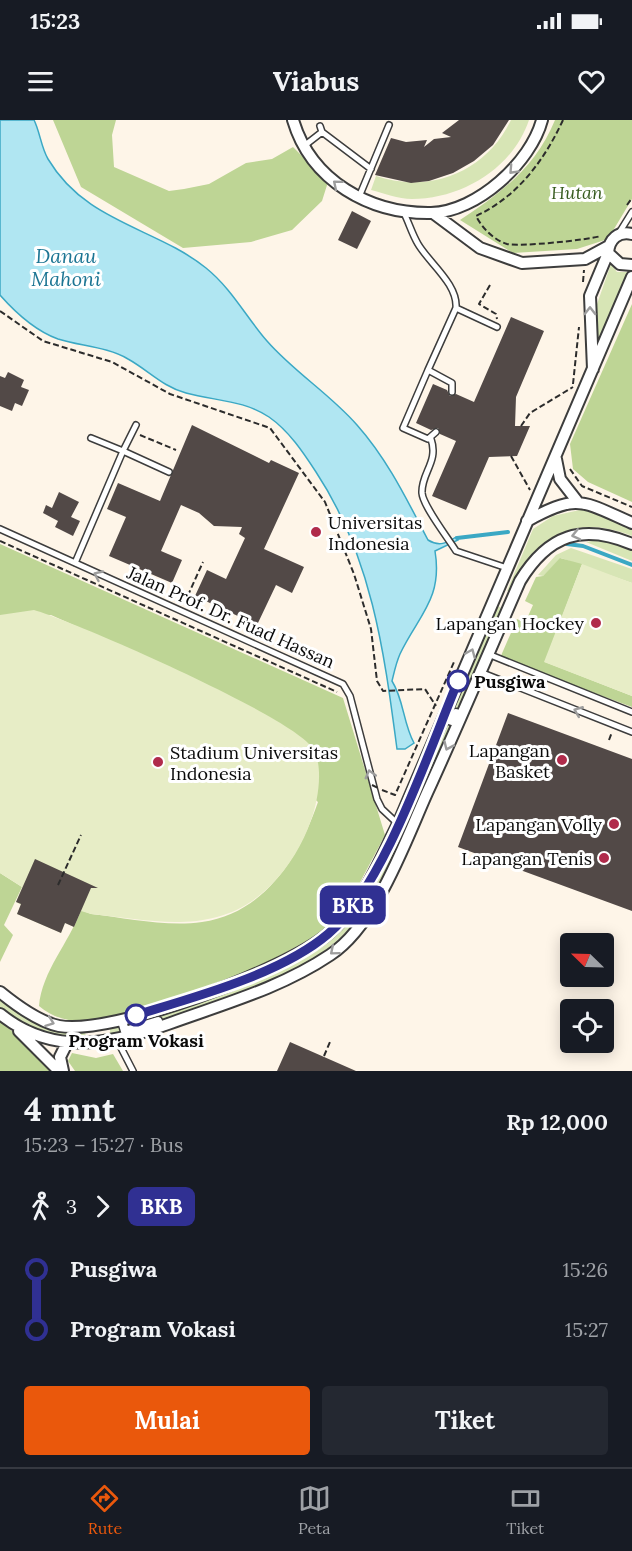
<!DOCTYPE html>
<html lang="id">
<meta charset="utf-8">
<style>
body{margin:0;font-family:Lora,serif;background:#242831;color:#f1f3f6;height:100vh;display:flex;flex-direction:column;font-size:22px;white-space:nowrap}
*{box-sizing:border-box;margin:0}
p{font-size:20px;color:#9ea1a6}
.icon{flex:none;width:33px;height:33px;fill:none;stroke:currentColor;stroke-width:2;stroke-linecap:round;stroke-linejoin:round}
.map{position:relative;height:951px;overflow:hidden}
.drawer{display:flex;flex-direction:column;background:#171b24;flex:1}
.drawer>*{flex:none}
.badge{padding:0 12px;border-radius:9px;font-size:21px;line-height:39px}
.needle{width:39px;rotate:293deg}
.controls{position:absolute;left:560px;top:813px;display:grid;gap:12px}
.controls a{display:grid;place-items:center;width:54px;height:54px;border-radius:6px;background:#171b24;box-shadow:0 3px 15px #0003;font-size:30px}
.map>.badge{position:absolute;translate:-50% -50%;box-shadow:0 0 0 3px #fff}
.legs{display:flex;align-items:center;gap:9px;height:66px;padding:0 24px;font-size:20px}
.legs p{margin-inline-start:auto}
.overview{display:flex;align-items:center;justify-content:space-between;height:102px;padding:0 24px}
h1{font-size:33px;font-weight:700;line-height:45px}
.button{display:flex;gap:12px;margin-top:auto;padding:12px 24px}
.button a{flex:1;height:69px;border-radius:6px;background:#ea580c;color:#fff;font-size:24px;font-weight:700;line-height:69px;text-align:center}
.button a+a{background:#242831;color:#f1f3f6}
ul{padding:0 24px;list-style:none}
li{display:flex;align-items:center;gap:21px;height:60px;font-size:22px}
li i{display:grid;place-items:center;width:9px;height:100%;margin:0 8px;background:currentColor}
li i::after{content:'';width:15px;height:15px;margin:-8px;border:4px solid;border-radius:50%;background:#171b24}
li p{margin-inline-start:auto}
li:first-child i{background:linear-gradient(#0000 50%,currentColor 0)}
li:last-child i{background:linear-gradient(currentColor 50%,#0000 0)}
.status{display:flex;justify-content:space-between;align-items:center;height:42px;padding:0 30px;background:#171b24;direction:ltr}
.status svg{height:16px;fill:currentColor}
header{display:flex;justify-content:space-between;align-items:center;height:78px;padding:0 24px;background:#171b24;font-size:27px;font-weight:700}
.dock{display:flex;justify-content:space-around;align-items:center;height:84px;border-top:2px solid #363941;background:#171b24;font-size:16px;color:#9ea1a6}
.dock a{display:grid;justify-items:center;gap:3px}
.dock .on{color:#ea580c}
.map>svg:first-child{display:block}
.green{fill:#d7e5b5}
.forest{fill:#bed595}
.pitch{fill:#e7edc6}
.water{fill:#b0e6f2;stroke:#3ba8c4;stroke-width:1.5}
.lines{fill:none;stroke-linecap:round;stroke-linejoin:round}
.stream{stroke:#3ba8c4;stroke-width:4}
.building{fill:#524947}
.service-casing{stroke:#3d3d3d;stroke-width:8}
.pedestrian-casing{stroke:#3d3d3d;stroke-width:11}
.minor-casing{stroke:#3d3d3d;stroke-width:14}
.path{stroke:#2c2c2c;stroke-width:2;stroke-dasharray:6 3;stroke-linecap:butt}
.service{stroke:#fff;stroke-width:5}
.pedestrian{stroke:#fff;stroke-width:8}
.minor{stroke:#fff;stroke-width:10}
.path-bridge{stroke:#2c2c2c;stroke-width:2;stroke-dasharray:6 3;stroke-linecap:butt}
.oneway{stroke:#9d9d9d}
.line-1-casing{stroke:#fff;stroke-width:14}
.line-1{stroke:#303092;stroke-width:9}
.poi-dot{fill:#b02b4b;stroke:#fff;stroke-width:2}
.stop-1-dot{fill:#fff;stroke:#303092;stroke-width:3}
.labels{text-anchor:middle;dominant-baseline:central;stroke-width:6;stroke-linejoin:round;paint-order:stroke}
.park-label{font-size:18px;font-style:italic;fill:#375c1f;stroke:#fff}
.poi-label{font-size:18px;fill:#0a0a0a;stroke:#fff;text-anchor:end}
.street-label{font-size:18px;fill:#0a0a0a;stroke:#fff}
.stop-label{font-size:18px;font-weight:bold;fill:#0a0a0a;stroke:#fff;text-anchor:start}
.water-label{font-size:20px;font-style:italic;fill:#1c7593;stroke:#fff}
</style>
<div class="status"><b>15:23</b><svg viewBox="0 0 49 12"><path d="M0 12V9h3v3zM5 12V6h3v6zM10 12V3h3v9zM15 12V0h3v12zM26 1h20v11H26zM47 4h2v5h-2z"/></svg></div>
<header><svg class="icon" aria-label="menu" viewBox="0 0 24 24"><path d="M4 6h16M4 12h16M4 18h16"/></svg>Viabus<svg class="icon" aria-label="heart" viewBox="0 0 24 24"><path d="M12 20l-8-8c-3-5 5-10 8-4 3-6 11-1 8 4z"/></svg></header>
<div class="map">
<svg width="632" height="951" viewBox="0 0 632 951">
<rect width="100%" height="100%" fill="#fef5e8"/>
<path class="green" d="M511,0H529C513,48 462,79 412,79C398,79 384,73 371,70L376,56C431,74 486,52 511,0Z
M611,144L617,152H631L594,236L596,187Z
M584,389L632,409V416C570,392 540,418 512,471H507L533,409L553,396Z
M592,421L613,422L632,429V441L586,422Z
M571,428L632,449V463L561,438L543,456L538,455L556,435Z
M498,486L503,489L412,695L409,692Z
M391,731H395V735C380,764 366,793 342,816C286,870 186,895 112,915L110,913V909L152,898L239,869L325,825L339,812L372,769Z
M0,879C27,900 50,912 85,912L86,918C49,917 29,911 0,887Z"/>
<path class="forest" d="M53,0H116L112,15L114,47L169,71L184,69L209,64L246,43L272,39L293,27L328,62L322,81L292,110L251,122L183,128L81,67Z
M555,0H632V79L608,119L577,129L513,133L460,100C501,73 536,47 555,0Z
M632,184V382L588,362L573,349L570,324Z
M0,424L343,578L385,715L347,787L333,803L316,816L230,862L143,892L141,886L127,890L128,896C97,902 65,908 39,886C42,851 69,823 81,790L91,794C127,798 166,807 202,802C265,793 299,737 318,682L154,541L51,495H0Z
M560,438L582,444L545,542L632,576V587L500,538L517,499L525,503L533,485L525,481L536,457L543,456Z
M0,753L22,767L4,805L13,815L0,842Z
M0,901L34,930L53,951H0Z
M72,933L96,938L113,934L123,951H75L68,941Z"/>
<path class="pitch" d="M582,444L632,463V576L544,542Z
M34,490C76,502 296,598 313,629C324,646 318,682 311,700C303,724 289,747 271,765C220,817 156,801 91,794L81,791L74,807L65,803L61,813L17,794L21,785L16,782L22,767L0,753V495Z"/>
<path class="water" d="M0,0H34C40,12 41,27 48,39C86,103 155,107 206,148C232,169 246,197 267,221C294,252 330,274 357,305C388,340 407,380 428,420C439,427 447,423 456,417L458,420L435,431C443,479 418,496 400,534C396,543 394,553 392,561C404,580 403,603 414,623L405,629H397C384,531 372,437 316,352C303,332 289,311 269,297C244,280 215,281 186,273C163,267 148,250 128,239C108,227 80,226 58,219C36,211 15,192 0,175Z"/>
<g class="lines">
<path class="stream" d="M457,418L508,412
M567,424L583,426L632,445"/>
</g>
<path class="building" d="M459,0H509L493,25L474,41L453,53L429,61L411,63L375,55L391,18L406,22L427,20L424,27L434,19L451,17L442,13Z
M352,91L371,101L357,129L338,120Z
M511,197L544,211L516,277L515,306H530L517,336L489,337L466,390L432,376L456,321L440,314L438,308L431,310L416,303L433,264L447,270L450,276L456,274L474,282Z
M8,252L24,260L21,267L29,270L22,286L15,283L12,291L0,286V256L5,258Z
M192,305L269,343L271,340L299,353L264,429L304,447L292,473L276,465L257,505L195,476L207,450L226,459L245,418L239,414L242,407L214,406L199,393L181,385L161,431L182,440L172,463L109,436L126,397L107,389L118,363L160,381Z
M59,372L79,382L71,397L80,401L73,416L55,407L58,401L43,393L46,385L52,388Z
M508,593L632,639V791L458,727Z
M35,739L98,768H91L74,807L65,803L61,813L17,794L21,784L16,782Z
M290,922L356,951H277Z"/>
<g class="lines">
<g class="service-casing">
<path id="service" d="M320,6L322,12L371,49
M304,26L322,12
M359,77L389,5
M404,93C409,103 412,114 418,124C429,143 458,164 456,188L428,250
M619,113L632,92
M456,188L497,207
M136,305L123,331L169,352
M436,312L428,319L403,308L428,250L452,263V272
M431,319C439,342 421,353 422,373C423,386 448,418 456,431L507,448
M0,409L343,564L350,576L377,679L382,689L398,704
M75,443L123,331L91,318
M488,534L632,592
M480,552L632,612
M116,918L133,951"/>
</g>
<g class="pedestrian-casing">
<path id="pedestrian" d="M443,598L452,601L456,593L462,595
M122,901L125,911L158,901L159,907"/>
</g>
<g class="minor-casing">
<path id="minor" d="M293,0C311,61 370,94 431,93C477,92 531,42 542,0
M433,93L480,128L522,143L585,139L609,126
M632,114C618,111 609,119 608,133L620,144L632,145
M593,249L590,176L608,133
M556,339L560,359L577,381
M527,401C578,373 582,381 632,403
M0,872C16,885 39,902 59,906C113,916 285,850 328,814C362,786 379,742 398,704L632,157
M0,894C52,936 109,925 168,904C223,884 281,868 330,835C376,805 405,722 427,673C459,603 489,532 520,461C548,415 582,403 632,424
M19,911L59,951
M63,951L60,937L67,923"/>
</g>
<path class="path" d="M563,0C544,41 517,77 476,96C482,108 494,120 507,124C520,127 587,120 601,116
M627,85L632,78
M583,162L584,150
M490,165L479,184L496,194L497,199
M0,191L43,221L112,242L170,274L270,308L325,382L354,454L371,509L377,561L383,571L425,569L436,586
M573,264L579,207
M521,306L530,293L573,267
M140,315L176,330
M511,336L530,370
M570,349L582,366L632,387
M0,421L337,572
M184,484L203,442
M609,620L612,612
M382,670L395,675L454,542
M58,765L81,715
M324,936L330,922"/>
<use href="#service" class="service"/>
<use href="#pedestrian" class="pedestrian"/>
<use href="#minor" class="minor"/>
<path class="path-bridge" d="M372,665L378,668"/>
</g>
<defs><path id="oneway-chevron" d="M-2-3.5L2.5 0L-2 3.5" fill="none" stroke-width="1.6" stroke-linecap="round" stroke-linejoin="round" transform="scale(1.5)"/></defs>
<g class="oneway">
<use href="#oneway-chevron" transform="translate(513 50) rotate(133)"/>
<use href="#oneway-chevron" transform="translate(337 64) rotate(-140)"/>
<use href="#oneway-chevron" transform="translate(590 191) rotate(-90)"/>
<use href="#oneway-chevron" transform="translate(576 415) rotate(167)"/>
<use href="#oneway-chevron" transform="translate(98 455) rotate(-155)"/>
<use href="#oneway-chevron" transform="translate(471 533) rotate(-67)"/>
<use href="#oneway-chevron" transform="translate(578 591) rotate(-158)"/>
<use href="#oneway-chevron" transform="translate(448 626) rotate(114)"/>
<use href="#oneway-chevron" transform="translate(370 654) rotate(-105)"/>
<use href="#oneway-chevron" transform="translate(334 831) rotate(140)"/>
<use href="#oneway-chevron" transform="translate(50 902) rotate(20)"/>
</g>
<g class="lines">
<g class="line-1-casing">
<path id="line-1" d="M136,895C195,877 281,854 328,814C384,767 429,630 458,561"/>
</g>
<use href="#line-1" class="line-1"/>
</g>
<g class="poi-dot">
<circle cx="316" cy="412" r="6"/>
<circle cx="596" cy="503" r="6"/>
<circle cx="562" cy="640" r="6"/>
<circle cx="158" cy="642" r="6"/>
<circle cx="614" cy="704" r="6"/>
<circle cx="604" cy="738" r="6"/>
</g>
<g class="stop-1-dot">
<circle cx="458" cy="561" r="10"/>
<circle cx="136" cy="895" r="10"/>
</g>
<g class="labels">
<g class="park-label">
<text x="577" y="72">Hutan</text>
</g>
<g class="poi-label">
<text x="328" y="402" text-anchor="start">Universitas<tspan x="328" dy="21">Indonesia</tspan></text>
<text x="584" y="503">Lapangan Hockey</text>
<text x="550" y="630">Lapangan<tspan x="550" dy="21">Basket</tspan></text>
<text x="170" y="632" text-anchor="start">Stadium Universitas<tspan x="170" dy="21">Indonesia</tspan></text>
<text x="602" y="704">Lapangan Volly</text>
<text x="592" y="738">Lapangan Tenis</text>
</g>
<g class="street-label">
<text transform="translate(231 497) rotate(24)">Jalan Prof. Dr. Fuad Hassan</text>
</g>
<g class="stop-label">
<text x="474" y="561">Pusgiwa</text>
<text x="136" y="920" text-anchor="middle">Program Vokasi</text>
</g>
<g class="water-label">
<text x="66" y="135">Danau<tspan x="66" dy="23">Mahoni</tspan></text>
</g>
</g>
</svg>
<div class="controls">
<a><svg class="needle" viewBox="-14 -14 28 28"><path d="M0-13l5 13h-10z" fill="#e53935"/><path d="M0 13l5-13h-10z" fill="#9ea1a6"/></svg></a>
<a><svg class="icon" aria-label="locate" viewBox="0 0 24 24"><circle cx="12" cy="12" r="6"/><path d="M12 2v4M12 18v4M2 12h4M18 12h4"/></svg></a>
</div>
<b class="badge" style="left:353px;top:785px;background:#303092;color:#fff">BKB</b>
</div>
<section class="drawer">
<div class="overview"><div><h1>4 mnt</h1><p>15:23 – 15:27 · Bus</p></div><b>Rp 12,000</b></div>
<div class="legs"><svg class="icon" aria-label="walk" viewBox="0 0 24 24"><circle cx="13" cy="4" r="2"/><path d="M13 8l-2 6 4 7M11 14l-3 7M7 12l3-4h3l4 4"/></svg>3<svg class="icon" aria-label="forward" viewBox="0 0 24 24"><path d="M9 5l7 7-7 7"/></svg><b class="badge" style="background:#303092;color:#fff">BKB</b></div>
<ul>
<li><i style="color:#303092"></i><b>Pusgiwa</b><p>15:26</p></li>
<li><i style="color:#303092"></i><b>Program Vokasi</b><p>15:27</p></li>
</ul>
<div class="button"><a>Mulai</a><a>Tiket</a></div>
</section>
<nav class="dock">
<a class="on"><svg class="icon" aria-label="directions" viewBox="0 0 24 24"><path d="M12 3l9 9-9 9-9-9zM9 14v-3h6M13 9l2 2-2 2"/></svg>Rute</a>
<a><svg class="icon" aria-label="map" viewBox="0 0 24 24"><path d="M3 6l6-2 6 2 6-2v14l-6 2-6-2-6 2zM9 4v14M15 6v14"/></svg>Peta</a>
<a><svg class="icon" aria-label="tickets" viewBox="0 0 24 24"><path d="M3 7h18v10H3zM15 7v10"/></svg>Tiket</a>
</nav>
